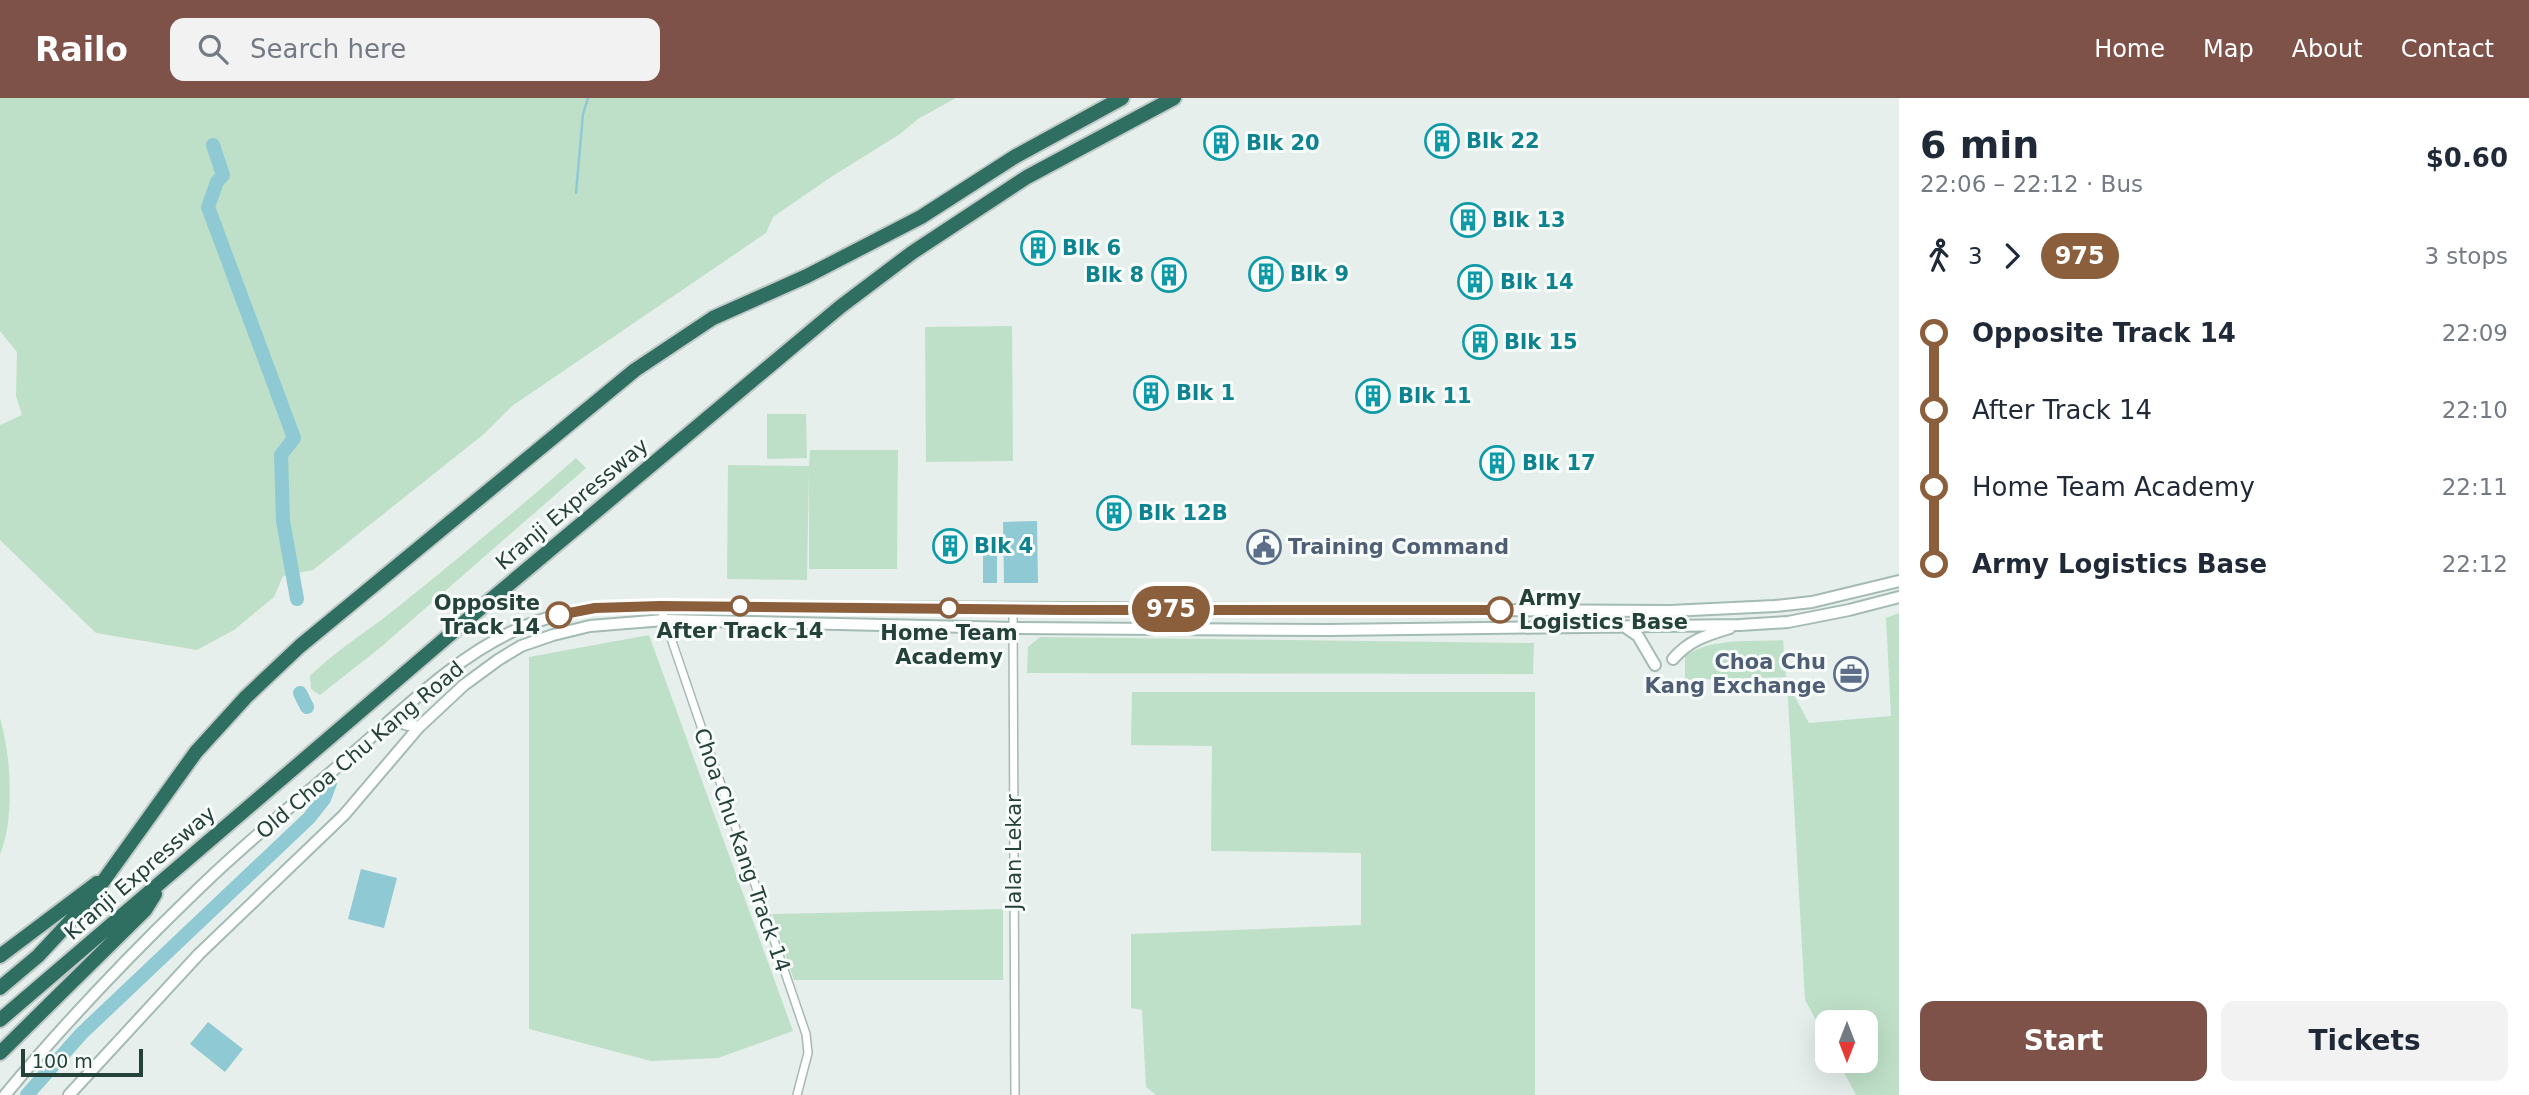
<!DOCTYPE html>
<meta charset="utf-8">
<style>
body{margin:0;font-family:"DejaVu Sans",sans-serif;background:#f2f2f3;color:#1f2937;height:100vh;display:flex;flex-direction:column;font-size:26px;white-space:nowrap}
*{box-sizing:border-box;margin:0}
p{font-size:23px;color:#747a83}
.icon{flex:none;width:38px;height:38px;fill:none;stroke:currentColor;stroke-width:2;stroke-linecap:round;stroke-linejoin:round}
.map{position:relative;flex:1;overflow:hidden}
.sheet{display:flex;flex-direction:column;background:#fff;width:630px}
.sheet>*{flex:none}
.badge{padding:0 14px;border-radius:23px;font-size:24px;line-height:46px}
.needle{width:46px;rotate:180deg}
.tools{position:absolute;left:1815px;top:912px;display:grid;gap:14px}
.tools a{display:grid;place-items:center;width:63px;height:63px;border-radius:14px;background:#fff;box-shadow:0 7px 28px #0002;font-size:35px}
.scale{position:absolute;left:21px;bottom:18px;width:122px;box-sizing:border-box;padding-left:7px;border:4px solid #24423a;border-top:0;font-size:19px;line-height:24px;white-space:nowrap;color:#24423a;-webkit-text-stroke:5px #f7fbf9;paint-order:stroke}
.map>.badge{position:absolute;translate:-50% -50%;box-shadow:0 0 0 4px #fff}
.legs{display:flex;align-items:center;gap:10px;height:77px;padding:0 21px;font-size:23px}
.legs p{margin-inline-start:auto}
.head{display:flex;align-items:center;justify-content:space-between;height:119px;padding:0 21px}
h1{font-size:38px;font-weight:800;line-height:52px}
.button{display:flex;gap:14px;margin-top:auto;padding:14px 21px}
.button a{flex:1;height:80px;border-radius:14px;background:#7f5249;color:#fff;font-size:28px;font-weight:800;line-height:80px;text-align:center}
.button a+a{background:#f2f2f3;color:#1f2937}
ul{padding:0 21px;list-style:none}
li{display:flex;align-items:center;gap:24px;height:77px;font-size:26px}
li i{display:grid;place-items:center;width:10px;height:100%;margin:0 9px;background:currentColor}
li i::after{content:'';width:18px;height:18px;margin:-9px;border:5px solid;border-radius:50%;background:#fff}
li p{margin-inline-start:auto}
li:first-child i{background:linear-gradient(#0000 50%,currentColor 0)}
li:last-child i{background:linear-gradient(currentColor 50%,#0000 0)}
header{display:flex;align-items:center;gap:42px;box-sizing:border-box;height:98px;padding:0 35px;background:#7f5249;color:#fff}
header strong{font-size:33px}
nav{display:flex;gap:38px;margin-inline-start:auto;font-size:24px}
.search{width:490px;height:63px;background:#f2f2f3;display:flex;align-items:center;gap:18px;box-sizing:border-box;padding:0 24px;border-radius:14px;color:#747a83;font-size:26px}
main{display:flex;flex:1;min-height:0}
.map>svg:first-child{display:block}
.green{fill:#bfe0c8}
.water{fill:#8ec9d4}
.lines{fill:none;stroke-linecap:round;stroke-linejoin:round}
.stream{stroke:#8ec9d4;stroke-width:2.5}
.river{stroke:#8ec9d4;stroke-width:14}
.street-casing{stroke:#a8b8b2;stroke-width:10}
.secondary-casing{stroke:#a4bbb3;stroke-width:14}
.highway-casing{stroke:#c2cac8;stroke-width:18}
.street{stroke:#fff;stroke-width:7}
.secondary{stroke:#fff;stroke-width:10}
.highway{stroke:#2f6f62;stroke-width:14}
.line-1-casing{stroke:#fff;stroke-width:16}
.line-1{stroke:#8b5e3c;stroke-width:10}
.stop-1-dot{fill:#fff;stroke:#8b5e3c;stroke-width:3.5}
.labels{text-anchor:middle;dominant-baseline:central;stroke-width:6;stroke-linejoin:round;paint-order:stroke}
.culture-label{font-size:21px;font-weight:bold;fill:#0d838f;stroke:#f7fbf9;text-anchor:start}
.street-label{font-size:21px;fill:#24423a;stroke:#f7fbf9}
.service-label{font-size:21px;font-weight:bold;fill:#4e5e75;stroke:#f7fbf9;text-anchor:start}
.stop-label{font-size:21px;font-weight:bold;fill:#24423a;stroke:#f7fbf9}
</style>
<header>
<strong>Railo</strong>
<div class="search"><svg class="icon" aria-label="search" viewBox="0 0 24 24"><circle cx="10" cy="10" r="6"/><path d="M15 15l6 6"/></svg>Search here</div>
<nav><a>Home</a><a>Map</a><a>About</a><a>Contact</a></nav>
</header>
<main>
<div class="map">
<svg width="1899" height="997" viewBox="0 0 1899 997">
<rect width="100%" height="100%" fill="#e6efeb"/>
<path class="green" d="M0,0H956L918,21L900,36L831,79L773,119L766,135L512,308L484,336L313,472L283,478L274,499L234,532L197,552L96,535L0,442V327L22,317L16,298L17,254L0,233Z
M1012,228L1013,363L926,364L925,229Z
M767,316H806L807,360L767,361Z
M810,352H898L897,471H809V374L807,482L727,481L728,367L809,368Z
M576,360L586,370L381,549L320,597L311,591L310,578C337,551 370,532 399,508C459,460 518,411 576,360Z
M1899,515V997H1856L1838,963L1866,962V924H1827V942L1805,902L1787,584L1809,625L1891,618L1886,520Z
M649,537L793,933L718,960L651,963L529,931V559Z
M1040,539L1534,545L1533,576L1027,575L1028,549Z
M1783,542L1786,579L1685,582V558C1712,539 1751,544 1783,542Z
M1132,594H1535V997H1156L1146,989L1142,912L1131,910V836L1361,827V755L1211,753L1212,648L1131,647Z
M0,620C11,657 15,721 0,756Z
M1003,811V882H794L772,816Z"/>
<path class="water" d="M1037,423L1038,485H1004L1003,424Z
M997,444V485H983V445Z
M361,771L397,780L384,830L348,821Z
M208,924L243,951L225,974L190,946Z"/>
<g class="lines">
<path class="stream" d="M576,95L583,16L588,0"/>
<path class="river" d="M213,47L223,77L217,84L208,109L294,340L281,357L283,423L297,501
M300,595L307,609
M27,997L81,936L309,720L324,701L330,685"/>
<g class="street-casing">
<path id="street" d="M660,508L806,936L808,955L797,997
M1013,511L1015,997"/>
</g>
<g class="secondary-casing">
<path id="secondary" d="M1625,529L1638,538L1655,567
M1673,561C1689,542 1707,537 1730,530
M399,615L405,626L419,629
M5,997C62,928 124,863 189,800C240,749 297,704 351,657C403,612 456,558 520,530C565,510 612,508 660,508L1670,513L1775,508L1812,504L1899,483
M69,997L199,856L344,717L419,629L464,587L498,562L521,548L553,537L590,528L664,522L1013,530L1329,532L1740,527L1788,524L1849,512L1899,499"/>
</g>
<g class="highway-casing">
<path id="highway" d="M0,858L97,785
M0,890L38,858L89,803L196,654L246,599L300,548L635,272L713,220L807,178L921,119L1016,58L1122,0
M0,922L482,509L840,209L913,154L1027,79L1174,0
M0,955L145,812L155,796"/>
</g>
<use href="#street" class="street"/>
<use href="#secondary" class="secondary"/>
<use href="#highway" class="highway"/>
</g>
<g class="lines">
<g class="line-1-casing">
<path id="line-1" d="M559,517L595,510L660,508L1066,512H1500"/>
</g>
<use href="#line-1" class="line-1"/>
</g>
<defs>
<g id="building-ring" transform="scale(1.75)"><circle r="9.5" fill="#f7fbf9" stroke="#0f9aa8" stroke-width="1.5"/><path d="M-4-6H4V6H1V3H-1V6H-4ZM-2.5-4.3h1.7v1.8h-1.7ZM.8-4.3h1.7v1.8H.8ZM-2.5-1h1.7V.8h-1.7ZM.8-1h1.7V.8H.8Z" fill="#0f9aa8"/></g>
<g id="civic-ring" transform="scale(1.75)"><circle r="9.5" fill="#f7fbf9" stroke="#5c6f8a" stroke-width="1.5"/><path d="M-.6-6.5H3V-4.5H.6V-3L4-1V1h2V6H-6V1h2V-1L-.6-3ZM-1.2 2.5V6h2.4V2.5Z" fill="#5c6f8a"/></g>
<g id="office-ring" transform="scale(1.75)"><circle r="9.5" fill="#f7fbf9" stroke="#5c6f8a" stroke-width="1.5"/><path d="M-6-3h4V-5.5h4V-3h4V5H-6ZM-1-4.5V-3h2v-1.5ZM-6 0V1H6V0Z" fill="#5c6f8a"/></g>
</defs>
<g fill-rule="evenodd">
<use href="#building-ring" x="1442" y="43"/>
<use href="#building-ring" x="1221" y="45"/>
<use href="#building-ring" x="1468" y="122"/>
<use href="#building-ring" x="1038" y="150"/>
<use href="#building-ring" x="1266" y="176"/>
<use href="#building-ring" x="1169" y="177"/>
<use href="#building-ring" x="1475" y="184"/>
<use href="#building-ring" x="1480" y="244"/>
<use href="#building-ring" x="1151" y="295"/>
<use href="#building-ring" x="1373" y="298"/>
<use href="#building-ring" x="1497" y="365"/>
<use href="#building-ring" x="1114" y="415"/>
<use href="#building-ring" x="950" y="448"/>
<use href="#civic-ring" x="1264" y="449"/>
<use href="#office-ring" x="1851" y="576"/>
</g>
<g class="stop-1-dot">
<circle cx="740" cy="508" r="9"/>
<circle cx="949" cy="510" r="9"/>
<circle cx="1500" cy="512" r="12"/>
<circle cx="559" cy="517" r="12"/>
</g>
<g class="labels">
<g class="culture-label">
<text x="1466" y="43">Blk 22</text>
<text x="1246" y="45">Blk 20</text>
<text x="1492" y="122">Blk 13</text>
<text x="1062" y="150">Blk 6</text>
<text x="1290" y="176">Blk 9</text>
<text x="1144" y="177" text-anchor="end">Blk 8</text>
<text x="1500" y="184">Blk 14</text>
<text x="1504" y="244">Blk 15</text>
<text x="1176" y="295">Blk 1</text>
<text x="1398" y="298">Blk 11</text>
<text x="1522" y="365">Blk 17</text>
<text x="1138" y="415">Blk 12B</text>
<text x="974" y="448">Blk 4</text>
</g>
<g class="street-label">
<text transform="translate(572 406) rotate(-40)">Kranji Expressway</text>
<text transform="translate(360 652) rotate(-40)">Old Choa Chu Kang Road</text>
<text transform="translate(742 752) rotate(71)">Choa Chu Kang Track 14</text>
<text transform="translate(1014 754) rotate(-90)">Jalan Lekar</text>
<text transform="translate(140 775) rotate(-41)">Kranji Expressway</text>
</g>
<g class="service-label">
<text x="1288" y="449">Training Command</text>
<text x="1826" y="564" text-anchor="end">Choa Chu<tspan x="1826" dy="24">Kang Exchange</tspan></text>
</g>
<g class="stop-label">
<text x="1519" y="500" text-anchor="start">Army<tspan x="1519" dy="24">Logistics Base</tspan></text>
<text x="540" y="505" text-anchor="end">Opposite<tspan x="540" dy="24">Track 14</tspan></text>
<text x="740" y="533">After Track 14</text>
<text x="949" y="535">Home Team<tspan x="949" dy="24">Academy</tspan></text>
</g>
</g>
</svg>
<div class="tools">
<a><svg class="needle" viewBox="-14 -14 28 28"><path d="M0-13l5 13h-10z" fill="#e53935"/><path d="M0 13l5-13h-10z" fill="#747a83"/></svg></a>
</div>
<div class="scale">100 m</div>
<b class="badge" style="left:1171px;top:511px;background:#8b5e3c;color:#fff">975</b>
</div>
<section class="sheet">
<div class="head"><div><h1>6 min</h1><p>22:06 – 22:12 · Bus</p></div><b>$0.60</b></div>
<div class="legs"><svg class="icon" aria-label="walk" viewBox="0 0 24 24"><circle cx="13" cy="4" r="2"/><path d="M13 8l-2 6 4 7M11 14l-3 7M7 12l3-4h3l4 4"/></svg>3<svg class="icon" aria-label="forward" viewBox="0 0 24 24"><path d="M9 5l7 7-7 7"/></svg><b class="badge" style="background:#8b5e3c;color:#fff">975</b><p>3 stops</p></div>
<ul>
<li><i style="color:#8b5e3c"></i><b>Opposite Track 14</b><p>22:09</p></li>
<li><i style="color:#8b5e3c"></i><span>After Track 14</span><p>22:10</p></li>
<li><i style="color:#8b5e3c"></i><span>Home Team Academy</span><p>22:11</p></li>
<li><i style="color:#8b5e3c"></i><b>Army Logistics Base</b><p>22:12</p></li>
</ul>
<div class="button"><a>Start</a><a>Tickets</a></div>
</section>
</main>
